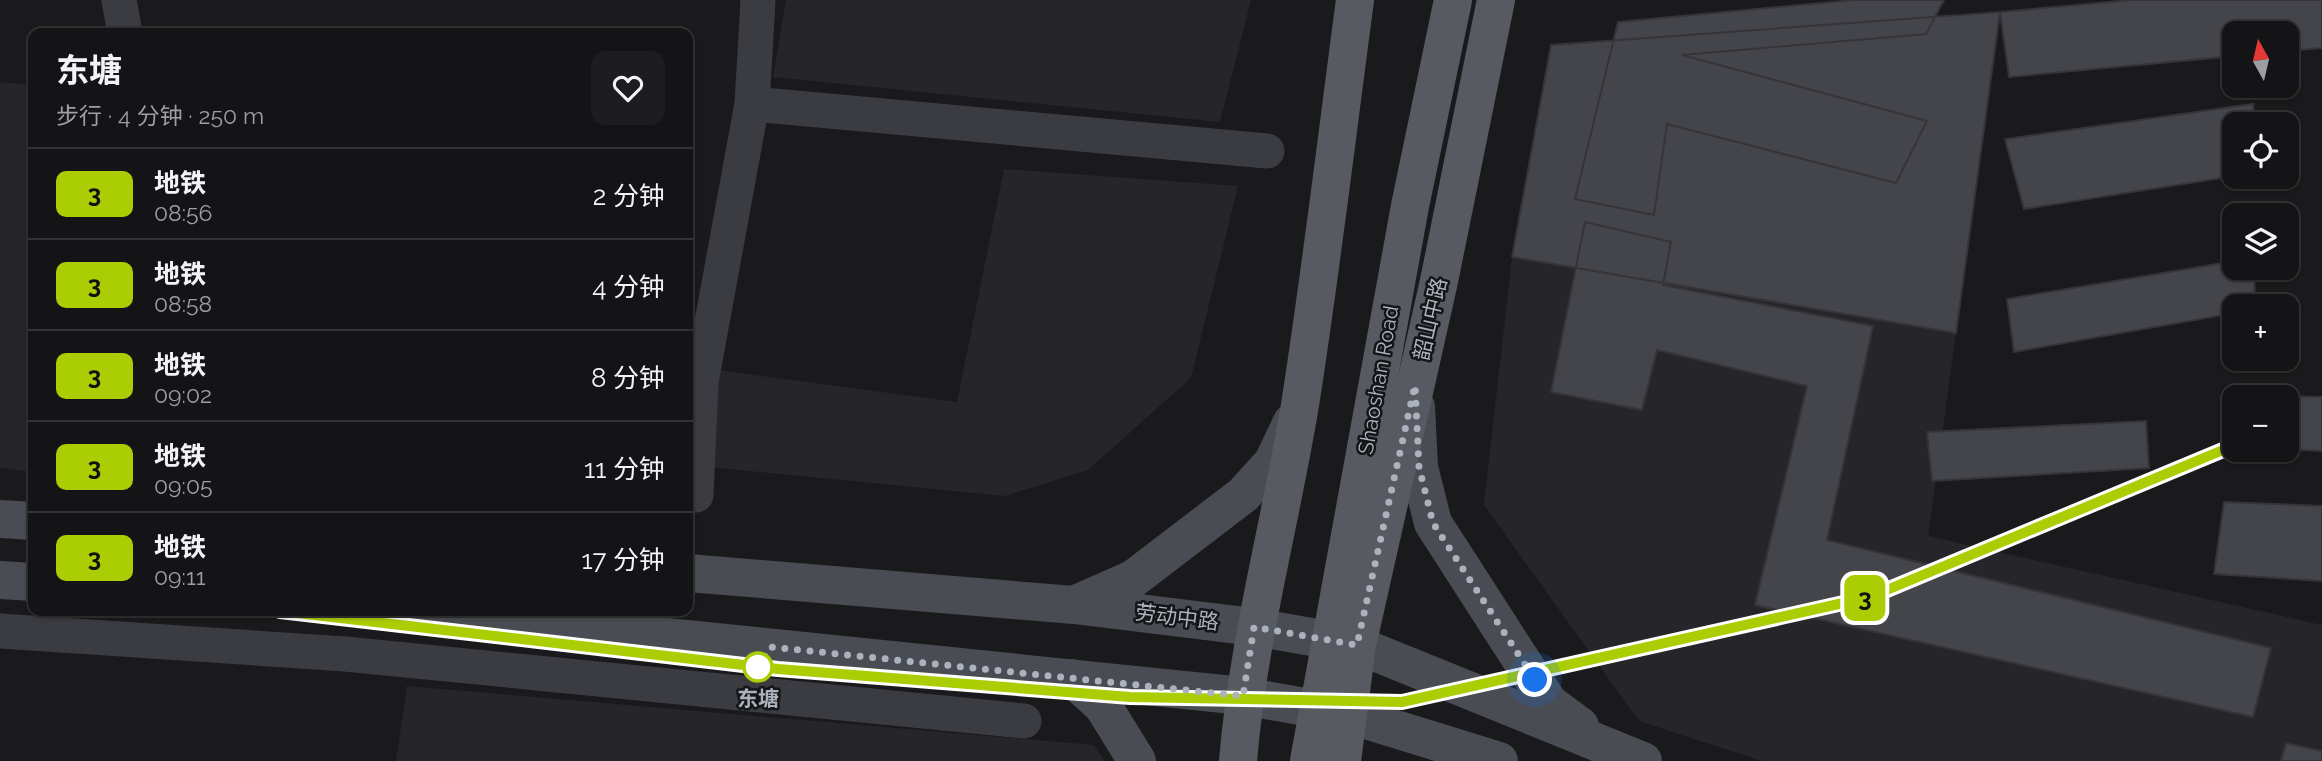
<!DOCTYPE html>
<html lang="zh">
<meta charset="utf-8">
<style>
body{margin:0;font-family:Raleway,"Noto Sans SC",sans-serif;background:#1d1d1f;color:#f1f3f6;height:100vh;display:flex;flex-direction:column;font-size:26px;white-space:nowrap}
*{box-sizing:border-box;margin:0}
p{font-size:23px;color:#9d9ea1}
.icon{flex:none;width:38px;height:38px;fill:none;stroke:currentColor;stroke-width:2;stroke-linecap:round;stroke-linejoin:round}
.map{position:relative;flex:1;overflow:hidden}
.sheet{position:absolute;left:28px;top:28px;width:665px;height:588px;display:flex;flex-direction:column;background:#141416;border-radius:14px;box-shadow:0 2px 5px #0004,0 0 0 2px #333335}
.sheet>*{flex:none}
.badge{padding:0 14px;border-radius:10px;font-size:24px;line-height:46px}
.needle{width:46px;rotate:352deg}
.tools{position:absolute;left:2222px;top:21px;display:grid;gap:14px}
.tools a{display:grid;place-items:center;width:77px;height:77px;border-radius:14px;background:#141416;box-shadow:0 2px 5px #0004,0 0 0 2px #333335;font-size:35px}
.you{position:absolute;width:35px;height:35px;margin:-18px;border:5px solid #fff;border-radius:50%;background:#1a73e8;box-shadow:0 0 0 10px #1a73e833}
.map>.badge{position:absolute;translate:-50% -50%;box-shadow:0 0 0 4px #fff}
.round{display:grid;place-items:center;flex:none;width:74px;height:74px;border-radius:14px;background:#1d1d1f}
.headline{display:flex;align-items:center;justify-content:space-between;height:119px;padding:0 28px}
h1{font-size:33px;font-weight:700;line-height:52px}
ul{padding:0;list-style:none}
li{display:flex;align-items:center;gap:21px;height:91px;padding:0 28px;border-top:2px solid #333335}
li div{flex:1}
li b{display:block;font-size:26px}
li em{font-style:normal}
li .badge{min-width:77px;font-weight:700;text-align:center}
.map>svg:first-child{display:block}
.built{fill:#26262a}
.building{fill:#44454a;stroke:#343439;stroke-width:2}
.lines{fill:none;stroke-linecap:round;stroke-linejoin:round}
.street{stroke:#3b3c42;stroke-width:35}
.secondary{stroke:#494c52;stroke-width:38}
.primary{stroke:#575a61;stroke-width:38}
.primary-bridge{stroke:#575a61;stroke-width:38}
.line-casing{stroke:#fff;stroke-width:16}
.line{stroke:#abcd03;stroke-width:10}
.walk{stroke:#acb2bd;stroke-width:7;stroke-dasharray:0 12.6}
.stop-dot{fill:#fff;stroke:#abcd03;stroke-width:3.5}
.labels{text-anchor:middle;dominant-baseline:central;stroke-width:5;stroke-linejoin:round;paint-order:stroke}
.street-label{font-size:21px;fill:#acb2bd;stroke:#151518}
.stop-label{font-size:21px;font-weight:bold;fill:#acb2bd;stroke:#151518}
</style>
<div class="map">
<svg width="2322" height="761" viewBox="0 0 2322 761">
<rect width="100%" height="100%" fill="#1a1a1d"/>
<path class="built" d="M786,0H1251L1220,122L773,77Z
M0,82L33,85V472L0,468Z
M1004,169L1238,186L1191,378L1088,470L1005,496L688,465V366L957,402Z
M1512,257L1956,333L1928,536L2322,625V761H1762L1639,721L1484,505Z
M407,686L1094,745L1105,761H396Z"/>
<path class="building" d="M1853,0H1944L1926,34L1682,55L1927,121L1896,183L1667,124L1654,215L1575,199L1618,22Z
M2131,0H2322V48L2287,51V33H2235V56L2009,77L2000,12Z
M2000,12L1956,333L1512,257L1551,45Z
M2253,104L2255,124H2235V176L2024,209L2005,139Z
M1585,222L1671,242L1663,285L1873,326L1827,540L2271,648L2253,717L1755,605L1807,386L1657,350L1642,410L1551,392Z
M2235,261V268H2254L2255,306H2235V313L2014,352L2007,299Z
M2233,395L2322,397V451L2287,449V397H2235V447H2231Z
M2146,421L2149,468L1932,481L1927,432Z
M2224,502L2322,506V581L2214,574Z
M2286,743L2322,751V761H2281Z"/>
<g class="lines">
<path class="street" d="M119,0L125,33
M758,0L752,104L1267,151
M696,495L701,382L752,104
M0,631L345,654L1024,721"/>
<path class="secondary" d="M1416,407L1419,467L1433,523L1549,703L1580,726
M0,519L33,521
M688,573L1074,605L1254,627L1357,645L1643,761
M0,580L33,582
M1074,605L1133,579L1243,495L1273,462L1292,422
M414,611L1243,696L1350,715L1499,761
M1072,678L1103,706L1137,761"/>
<path class="primary" d="M1238,761C1248,640 1280,525 1300,405C1321,271 1337,135 1355,0
M1342,761L1357,645L1439,281L1496,0"/>
<path class="primary-bridge" d="M1309,761L1410,206L1453,0"/>
</g>
<g class="lines">
<g class="line-casing">
<path id="line" d="M280,611L778,669L1130,697L1402,702L1870,597L2235,445"/>
</g>
<use href="#line" class="line"/>
<path class="walk" d="M758,667L771,647L1243,696L1254,627L1357,645L1415,385L1419,467L1433,523L1535,680"/>
</g>
<circle class="stop-dot" cx="758" cy="667" r="14"/>
<g class="labels">
<g class="street-label">
<text transform="translate(1430 319) rotate(-77)">韶山中路</text>
<text transform="translate(1378 380) rotate(-80)">Shaoshan Road</text>
<text transform="translate(1177 617) rotate(7)">劳动中路</text>
</g>
<g class="stop-label">
<text x="758" y="698">东塘</text>
</g>
</g>
</svg>
<div class="tools">
<a><svg class="needle" viewBox="-14 -14 28 28"><path d="M0-13l5 13h-10z" fill="#e53935"/><path d="M0 13l5-13h-10z" fill="#9d9ea1"/></svg></a>
<a><svg class="icon" aria-label="locate" viewBox="0 0 24 24"><circle cx="12" cy="12" r="6"/><path d="M12 2v4M12 18v4M2 12h4M18 12h4"/></svg></a>
<a><svg class="icon" aria-label="layers" viewBox="0 0 24 24"><path d="M12 4l9 5-9 5-9-5zM3 14l9 5 9-5"/></svg></a>
<a>+</a>
<a>−</a>
</div>
<div class="you" style="left:1535px;top:680px"></div>
<b class="badge" style="left:1865px;top:598px;background:#abcd03;color:#111">3</b>
<section class="sheet">
<div class="headline"><div><h1>东塘</h1><p>步行 · 4 分钟 · 250 m</p></div><a class="round"><svg class="icon" aria-label="heart" viewBox="0 0 24 24"><path d="M12 20l-8-8c-3-5 5-10 8-4 3-6 11-1 8 4z"/></svg></a></div>
<ul>
<li><span class="badge" style="background:#abcd03;color:#111">3</span><div><b>地铁</b><p>08:56</p></div><em>2 分钟</em></li>
<li><span class="badge" style="background:#abcd03;color:#111">3</span><div><b>地铁</b><p>08:58</p></div><em>4 分钟</em></li>
<li><span class="badge" style="background:#abcd03;color:#111">3</span><div><b>地铁</b><p>09:02</p></div><em>8 分钟</em></li>
<li><span class="badge" style="background:#abcd03;color:#111">3</span><div><b>地铁</b><p>09:05</p></div><em>11 分钟</em></li>
<li><span class="badge" style="background:#abcd03;color:#111">3</span><div><b>地铁</b><p>09:11</p></div><em>17 分钟</em></li>
</ul>
</section>
</div>
